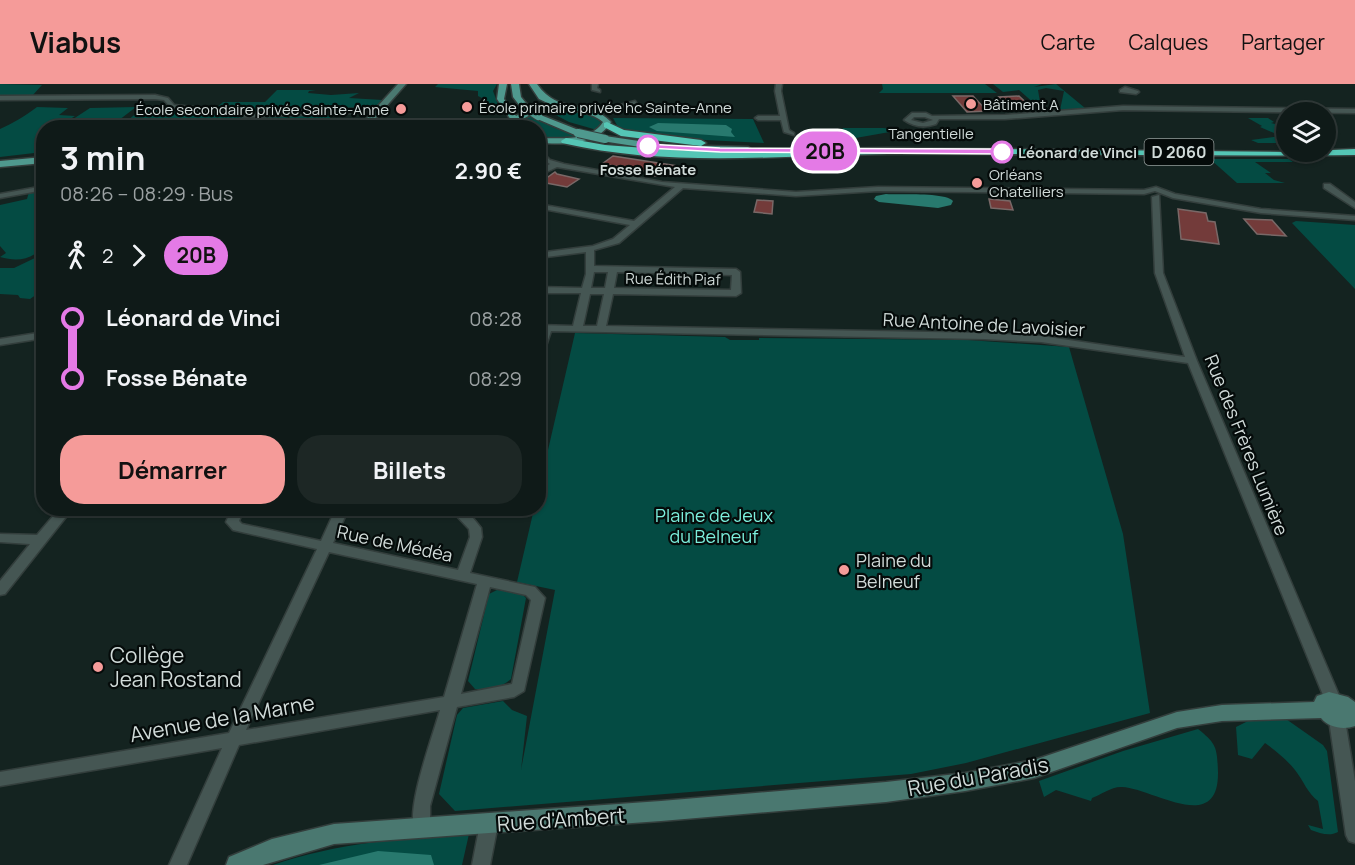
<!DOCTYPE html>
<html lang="fr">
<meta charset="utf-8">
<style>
body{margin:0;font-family:Manrope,sans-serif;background:#1d2725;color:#f1f3f6;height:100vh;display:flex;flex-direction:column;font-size:22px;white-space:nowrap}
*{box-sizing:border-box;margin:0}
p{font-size:20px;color:#9ba1a2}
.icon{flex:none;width:33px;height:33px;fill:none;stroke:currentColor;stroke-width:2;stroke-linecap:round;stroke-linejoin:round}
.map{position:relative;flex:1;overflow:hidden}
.sheet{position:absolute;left:36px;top:36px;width:510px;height:396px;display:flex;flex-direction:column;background:#0f1a18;border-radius:24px;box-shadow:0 2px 4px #0004,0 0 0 2px #2f3837}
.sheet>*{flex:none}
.badge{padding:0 12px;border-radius:20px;font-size:21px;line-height:39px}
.buttons{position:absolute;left:1276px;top:18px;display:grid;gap:12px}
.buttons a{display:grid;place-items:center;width:60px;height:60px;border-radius:50%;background:#0f1a18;box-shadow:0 2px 4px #0004,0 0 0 2px #2f3837;font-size:30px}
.map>.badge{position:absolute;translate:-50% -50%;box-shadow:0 0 0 3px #fff}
.legs{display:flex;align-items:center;gap:9px;height:66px;padding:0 24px;font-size:20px}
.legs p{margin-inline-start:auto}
.head{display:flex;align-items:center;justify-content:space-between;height:102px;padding:0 24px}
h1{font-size:33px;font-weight:700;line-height:45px}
.primary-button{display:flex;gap:12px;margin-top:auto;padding:12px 24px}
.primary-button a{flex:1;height:69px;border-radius:24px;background:#f59b99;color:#111;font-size:24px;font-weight:700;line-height:69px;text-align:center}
.primary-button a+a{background:#1d2725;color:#f1f3f6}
ul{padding:0 24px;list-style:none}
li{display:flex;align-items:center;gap:21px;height:60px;font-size:22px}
li i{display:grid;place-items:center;width:9px;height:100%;margin:0 8px;background:currentColor}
li i::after{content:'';width:15px;height:15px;margin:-8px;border:4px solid;border-radius:50%;background:#0f1a18}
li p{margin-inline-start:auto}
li:first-child i{background:linear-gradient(#0000 50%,currentColor 0)}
li:last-child i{background:linear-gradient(currentColor 50%,#0000 0)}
header{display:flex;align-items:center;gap:36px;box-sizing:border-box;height:84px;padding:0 30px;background:#f59b99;color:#111}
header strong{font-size:28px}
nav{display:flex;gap:33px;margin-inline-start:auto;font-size:21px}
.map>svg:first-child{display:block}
.green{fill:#044b43}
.water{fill:#28796e}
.building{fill:#733b3a;stroke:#796867;stroke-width:1.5}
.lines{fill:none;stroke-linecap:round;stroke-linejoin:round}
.street-casing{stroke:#333e3c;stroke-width:3}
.secondary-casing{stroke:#333e3c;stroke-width:3}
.primary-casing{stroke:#333e3c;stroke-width:3}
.highway-casing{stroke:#333e3c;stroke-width:3}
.street{fill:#455653;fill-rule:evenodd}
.secondary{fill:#4a7870;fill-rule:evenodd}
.primary{fill:#4f998e;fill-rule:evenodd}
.highway{fill:#55c6b5;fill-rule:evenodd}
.primary-bridge-casing{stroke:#333e3c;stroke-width:10;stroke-linecap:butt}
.primary-bridge{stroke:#4f998e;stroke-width:8}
.line-1{fill:#e47ae6;stroke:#fff;stroke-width:1.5}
.poi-dot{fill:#f59b99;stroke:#050b0a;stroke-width:2}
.stop-1-dot{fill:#fff;stroke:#e47ae6;stroke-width:3}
.labels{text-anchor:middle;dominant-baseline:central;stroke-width:4.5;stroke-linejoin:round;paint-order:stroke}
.far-poi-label{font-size:15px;fill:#d1dbd9;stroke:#050b0a;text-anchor:start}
.far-street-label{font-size:15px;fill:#d1dbd9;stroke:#050b0a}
.far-stop-label{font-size:15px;font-weight:bold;fill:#d1dbd9;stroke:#050b0a;text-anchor:start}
.shield{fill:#050b0a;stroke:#949d9b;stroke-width:1.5}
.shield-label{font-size:16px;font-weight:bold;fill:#d1dbd9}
.street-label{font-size:18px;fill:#d1dbd9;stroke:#050b0a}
.park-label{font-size:18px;fill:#7cefdd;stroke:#050b0a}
.poi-label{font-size:18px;fill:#d1dbd9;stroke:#050b0a;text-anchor:start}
.near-poi-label{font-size:21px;fill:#d1dbd9;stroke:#050b0a;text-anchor:start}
.near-street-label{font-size:21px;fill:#d1dbd9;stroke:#050b0a}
</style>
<header>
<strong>Viabus</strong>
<nav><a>Carte</a><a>Calques</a><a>Partager</a></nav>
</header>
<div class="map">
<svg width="1355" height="781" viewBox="0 0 1355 781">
<rect width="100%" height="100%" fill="#142320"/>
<path class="green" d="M0,0L42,1L32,12H0Z
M438,0H497L493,7L500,26L490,27L482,14L478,12V7L435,3Z
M882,0H985L997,9H879L883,5Z
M993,0H1042L1034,3L1056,0L1085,24L1060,26L1064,7L1046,4L1038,6L1041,24L1047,27H1043L1019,6L1003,8Z
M277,6H316L309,7L308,9L331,11L359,9L349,14L383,16L375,24L368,25L249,30L213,27L223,18H265Z
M150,22L236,31H291L275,43L118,44L143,24Z
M37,23L68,24L59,31L75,32L58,43L44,44L43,62L38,66H43V68L0,73V45C13,39 24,33 37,23Z
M136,23L110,43H61L90,24Z
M564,26L593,30L602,40L597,46L569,38L548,27Z
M335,27L326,39H351L350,42L358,44H276L294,30Z
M527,31L555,44L580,53L539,54L538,44H514V40Z
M613,34L753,35L764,59L686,55L626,47L618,43Z
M1248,34H1268L1274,38L1271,39L1287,43V59H1258L1251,56L1281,52L1260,43L1262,42Z
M843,44H883L901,46L850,55H837Z
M1210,75H1289L1293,78H1255L1271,89H1265L1274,96L1285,99H1237Z
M43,106V163C31,176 17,178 0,173L6,169L0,162V121L27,115L29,108Z
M1296,137L1355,141V205L1292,139Z
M37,173L43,174V206L30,215L20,214L18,211L0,210V184H14Z
M575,249L725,253L730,256H759V254L968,256L1069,263L1123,450L1150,629L966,679L911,690L455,727L439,710L457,631L463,624L503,617L512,626L527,632L521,686L555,506L517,498L534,425L538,424L539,405Z
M497,506L521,509L526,514L511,595C501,604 489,606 475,605L468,597L489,510Z
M1286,635L1323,661L1327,667L1338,748C1329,753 1320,749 1311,746L1308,741L1323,745L1318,717C1308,710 1303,696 1295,686C1286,675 1276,667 1265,659L1252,675L1238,671L1236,643L1250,636Z
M1198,645C1217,660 1217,664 1218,688C1219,752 1152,704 1122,703C1113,702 1100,711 1092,714L1091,717L1056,706L1044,713L1039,697L1123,667Z
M469,750L462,781H273C337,759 402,754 469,750Z"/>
<path class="water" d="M658,39L726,41L732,45L731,48L735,53L657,47L649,43Z
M886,110C900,111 945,108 953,117L951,121L938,124L879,118L874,115L876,112Z
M378,767L431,771L434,781H319Z"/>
<path class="building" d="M953,12H973L987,27L967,28Z
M1019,12L1033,25L1012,26L999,13Z
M613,72L678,82L674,85L678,89L655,92L651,88L602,80Z
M555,88L557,90L579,95L567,103L541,98Z
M989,115L1010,117L1013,126L991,124Z
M757,116L773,117L772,130L754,128Z
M1178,125L1206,129L1208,137L1215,138L1219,160L1181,155Z
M1244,135L1272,136L1286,152L1257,150Z"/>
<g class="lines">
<g class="street-casing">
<path id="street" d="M592,0H598L597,4L600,6V8L592,6Z
M776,0H782L781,7L789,46L794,49V51L784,48L781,36H758L755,34L758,32H780L775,7Z
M1125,3L1138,7L1139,8L1136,10L1120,8V6Z
M155,11L168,14L174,21L250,29L378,24L381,26L378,28L250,33L172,25L164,16L155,15L0,16V12Z
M635,17L637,20L609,28L587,29L584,27L587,25L609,24Z
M1123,22L1355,25V29L1123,26L1005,35H939L936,40C925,44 914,43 904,36L912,29H926L932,32L1005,31ZM914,33H925L933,36L923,39L911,36Z
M538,56L544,63V70L550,76L564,80L662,98L796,108L878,103L1144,106L1156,103L1175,110L1261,125L1355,132V136L1261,129L1173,114L1155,107L1144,110L878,107L796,112L683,104L619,159L594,166V182L736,185L740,188L741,209L736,212L613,210L606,242L984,249L1041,252L1185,273L1155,189L1152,113L1159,111L1163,189L1197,277L1341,616L1339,621L1333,622L1327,621L1325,616L1188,279L1041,258L984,255L551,247L543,271L538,274V255L541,247H538V241L573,242L581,209H538V203L582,204L586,190V168L538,174V169L593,162L613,155L630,141L538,124V120L634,137L675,103L557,83L538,92V87L550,80L538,72ZM594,188H608L605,204H591ZM617,188L732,191L731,206L614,204ZM590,210H604L597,242H583Z
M1324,100H1330L1355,118V124L1324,104Z
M44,102V106L0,114V110Z
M44,248V254L0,261V255Z
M60,424H73L5,510L0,511V497L30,460L0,458V450L37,451Z
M232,424H244L239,437L242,440L321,457L336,424H349L333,459L458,486L470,453L469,445L452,427L453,424H465L481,444L482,453L470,489L535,503L545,514L524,607L514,613L457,623L430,722V742L427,748L421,750L415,748C405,725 433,652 440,626L239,661L187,781H169L222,664L0,702V688L229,649L317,465L233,446L226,438ZM329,468L477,500L444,613L246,646ZM490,503L526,511L531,516L512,600L461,610Z
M1337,629L1343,631L1345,636L1355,697V759L1349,757L1346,751L1329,636L1331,631Z
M489,732L495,734L498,740L490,781H472L480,740L483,734Z"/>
</g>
<g class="secondary-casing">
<path id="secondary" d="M398,0H406L367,44H358Z
M1329,608L1348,613L1355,618V642C1344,646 1329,644 1321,634L1222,637L1177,644L1034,694L965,707L886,718L661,737L334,760L263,781H226L229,773L272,755L334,740L661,717L886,698L965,689L1034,676L1177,628L1222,621L1314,618L1317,612Z"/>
</g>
<g class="primary-casing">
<path id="primary" d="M499,0H507L504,15L516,32L524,28L554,22L539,15L529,0H537C559,32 588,14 611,38C597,62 563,60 538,59V54C558,54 591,58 603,38C582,21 530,20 514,44H506L511,36L497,15Z
M511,0H519L521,13L530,24L529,26H523L513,13Z
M538,30L581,47L582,49L575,51L535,34L534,32Z
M605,52L666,61L748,63L752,66L748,69L666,67L602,57L601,55Z
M44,73V79L0,83V77Z"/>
</g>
<g class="highway-casing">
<path id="highway" d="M607,38L624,46L701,56L706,59L701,62L621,52L604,43V39Z
M566,54L605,61L685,67L887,64L1287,68L1355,65V71C1199,73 1044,69 888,70C780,71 669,84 562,59L561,57Z"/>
</g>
<use href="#street" class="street"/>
<use href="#secondary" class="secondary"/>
<use href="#primary" class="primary"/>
<use href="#highway" class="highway"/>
<g class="primary-bridge-casing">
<path id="primary-bridge" d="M526,24L538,32
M578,49L605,55"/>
</g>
<use href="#primary-bridge" class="primary-bridge"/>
</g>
<path class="line-1" d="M646,60L720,64L1002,65L1006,68L1002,70L720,68L648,64Z"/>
<g class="poi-dot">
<circle cx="971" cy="20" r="6"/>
<circle cx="467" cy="23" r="6"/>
<circle cx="401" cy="25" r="6"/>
<circle cx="977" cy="99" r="6"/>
<circle cx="844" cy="486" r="6"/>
<circle cx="98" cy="583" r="6"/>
</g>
<g class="stop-1-dot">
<circle cx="648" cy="62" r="10"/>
<circle cx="1002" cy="68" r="10"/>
</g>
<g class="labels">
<g class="far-poi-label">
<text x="983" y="20">Bâtiment A</text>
<text x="479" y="23">École primaire privée hc Sainte-Anne</text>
<text x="389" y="25" text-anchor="end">École secondaire privée Sainte-Anne</text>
<text x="989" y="90">Orléans<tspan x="989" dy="17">Chatelliers</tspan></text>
</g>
<g class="far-street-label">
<text x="931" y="49">Tangentielle</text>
<text transform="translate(673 195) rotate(1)">Rue Édith Piaf</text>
</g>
<g class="far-stop-label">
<text x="1018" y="68">Léonard de Vinci</text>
<text x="648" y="85" text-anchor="middle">Fosse Bénate</text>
</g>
<rect class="shield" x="1144.5" y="55" width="69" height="26" rx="4.5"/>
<g class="shield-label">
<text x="1179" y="68">D 2060</text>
</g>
<g class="street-label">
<text transform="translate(984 240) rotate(3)">Rue Antoine de Lavoisier</text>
<text transform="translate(1247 361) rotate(68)">Rue des Frères Lumière</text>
<text transform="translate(395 459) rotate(12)">Rue de Médéa</text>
</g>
<g class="park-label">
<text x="714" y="431">Plaine de Jeux<tspan x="714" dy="21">du Belneuf</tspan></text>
</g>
<g class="poi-label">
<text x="856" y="476">Plaine du<tspan x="856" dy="21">Belneuf</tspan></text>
</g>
<g class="near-poi-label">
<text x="110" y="571">Collège<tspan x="110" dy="24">Jean Rostand</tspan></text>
</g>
<g class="near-street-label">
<text transform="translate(222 634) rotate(-10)">Avenue de la Marne</text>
<text transform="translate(978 692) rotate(-10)">Rue du Paradis</text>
<text transform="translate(561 735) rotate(-4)">Rue d'Ambert</text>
</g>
</g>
</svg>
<div class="buttons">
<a><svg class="icon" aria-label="layers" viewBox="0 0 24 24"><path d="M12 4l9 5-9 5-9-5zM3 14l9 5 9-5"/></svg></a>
</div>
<b class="badge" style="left:825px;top:67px;background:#e47ae6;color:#111">20B</b>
<section class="sheet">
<div class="head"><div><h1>3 min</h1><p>08:26 – 08:29 · Bus</p></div><b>2.90 €</b></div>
<div class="legs"><svg class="icon" aria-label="walk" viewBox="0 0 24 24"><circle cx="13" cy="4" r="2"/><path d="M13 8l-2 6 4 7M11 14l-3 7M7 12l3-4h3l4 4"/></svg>2<svg class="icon" aria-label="forward" viewBox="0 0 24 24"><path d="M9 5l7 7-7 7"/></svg><b class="badge" style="background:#e47ae6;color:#111">20B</b></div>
<ul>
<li><i style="color:#e47ae6"></i><b>Léonard de Vinci</b><p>08:28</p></li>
<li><i style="color:#e47ae6"></i><b>Fosse Bénate</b><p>08:29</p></li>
</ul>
<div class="primary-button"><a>Démarrer</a><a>Billets</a></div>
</section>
</div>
